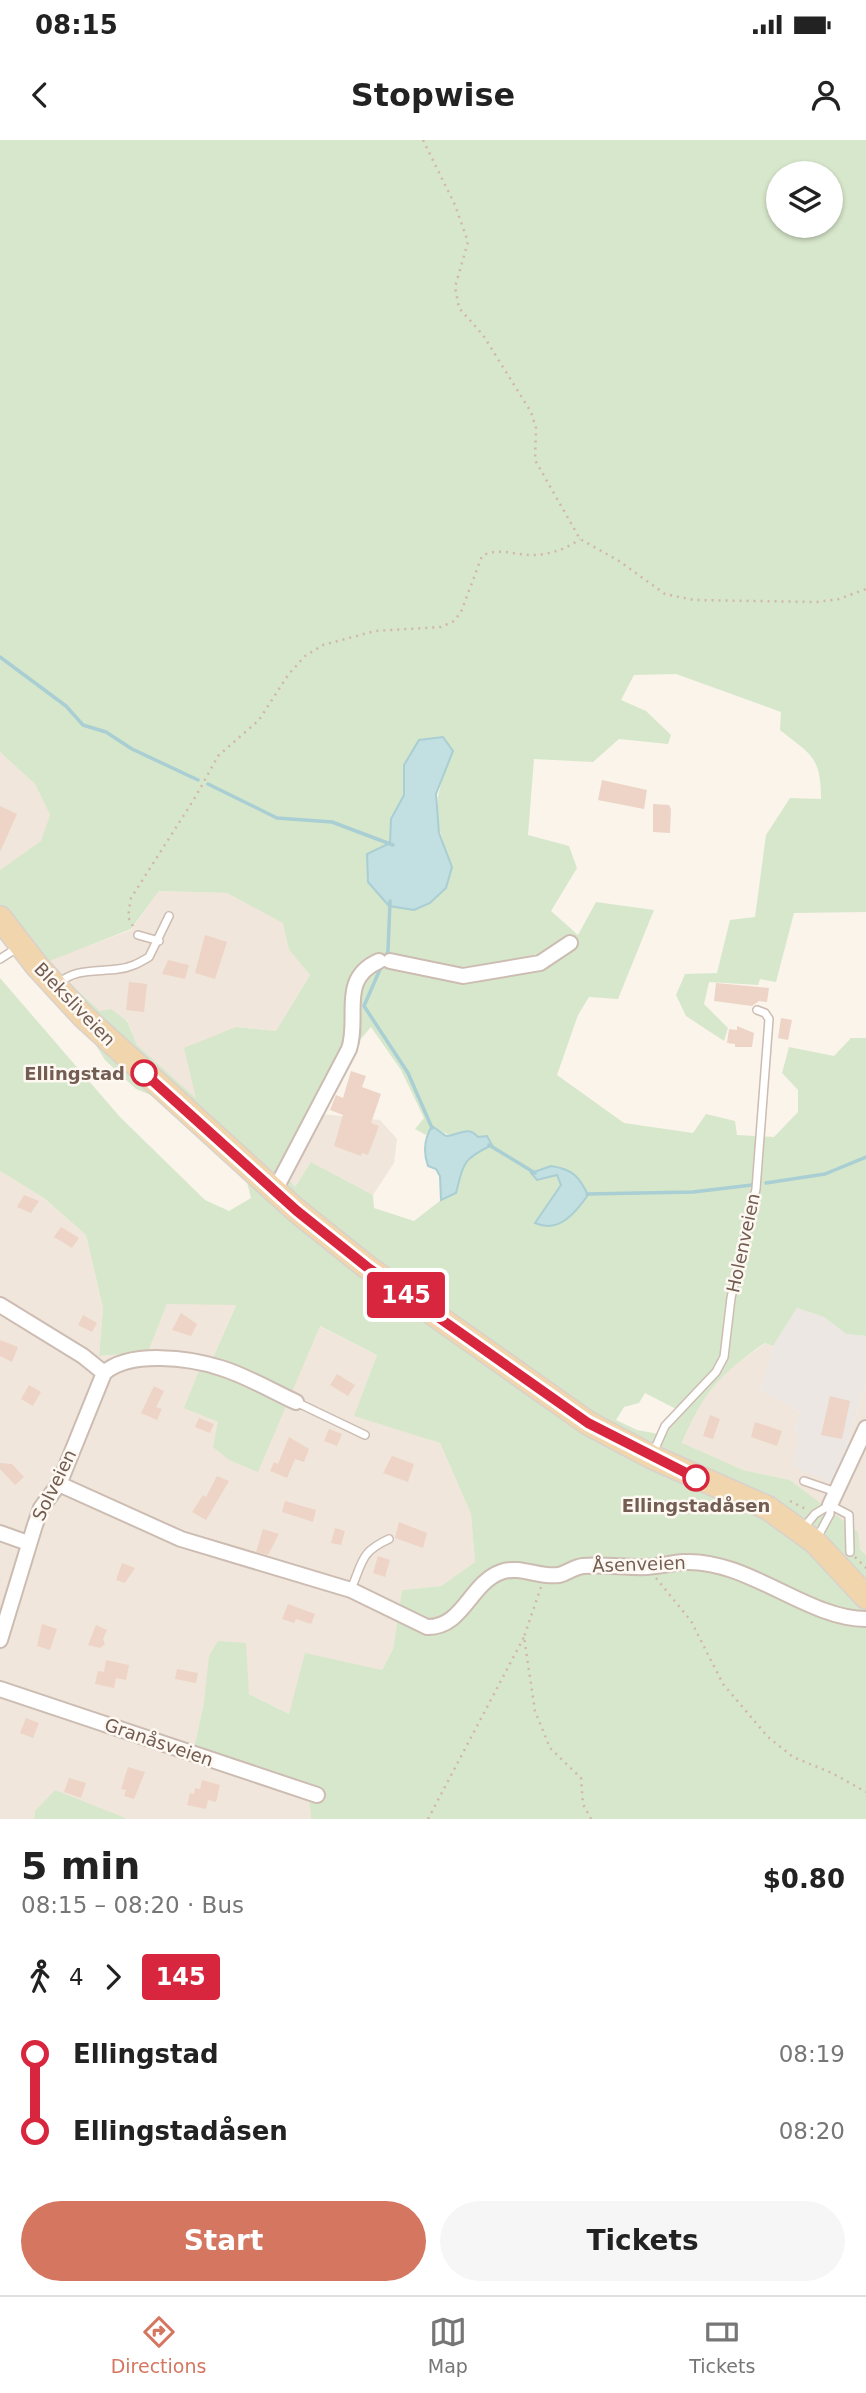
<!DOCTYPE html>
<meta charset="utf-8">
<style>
body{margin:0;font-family:"DejaVu Sans",sans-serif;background:#f6f6f6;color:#222;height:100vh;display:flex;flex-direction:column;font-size:26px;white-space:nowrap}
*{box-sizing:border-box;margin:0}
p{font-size:23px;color:#767676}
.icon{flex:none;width:38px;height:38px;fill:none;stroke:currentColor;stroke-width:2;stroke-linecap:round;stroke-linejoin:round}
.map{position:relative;height:1679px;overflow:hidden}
.panel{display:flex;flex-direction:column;background:#fff;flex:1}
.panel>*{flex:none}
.badge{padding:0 14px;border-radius:5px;font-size:24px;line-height:46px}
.controls{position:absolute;left:766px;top:21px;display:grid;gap:14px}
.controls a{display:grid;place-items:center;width:77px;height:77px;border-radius:50%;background:#fff;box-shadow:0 2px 5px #0004;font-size:35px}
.map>.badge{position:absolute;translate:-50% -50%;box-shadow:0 0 0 4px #fff}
.legs{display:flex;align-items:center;gap:10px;height:77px;padding:0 21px;font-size:23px}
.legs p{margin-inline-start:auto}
.head{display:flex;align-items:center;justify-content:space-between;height:119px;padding:0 21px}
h1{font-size:38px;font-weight:700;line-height:52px}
.action{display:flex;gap:14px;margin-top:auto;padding:14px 21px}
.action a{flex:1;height:80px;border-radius:42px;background:#d57660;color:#fff;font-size:28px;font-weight:700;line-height:80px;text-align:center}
.action a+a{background:#f6f6f6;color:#222}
ul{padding:0 21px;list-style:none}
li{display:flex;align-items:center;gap:24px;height:77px;font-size:26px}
li i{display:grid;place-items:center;width:10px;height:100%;margin:0 9px;background:currentColor}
li i::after{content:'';width:18px;height:18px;margin:-9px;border:5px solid;border-radius:50%;background:#fff}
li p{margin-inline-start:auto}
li:first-child i{background:linear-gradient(#0000 50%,currentColor 0)}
li:last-child i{background:linear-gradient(currentColor 50%,#0000 0)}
.status{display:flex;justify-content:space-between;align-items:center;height:49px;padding:0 35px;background:#fff;direction:ltr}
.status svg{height:19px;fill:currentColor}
header{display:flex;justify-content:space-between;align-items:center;height:91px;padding:0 21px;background:#fff;font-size:32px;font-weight:700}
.dock{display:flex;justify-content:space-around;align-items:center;height:98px;border-top:2px solid #e0e0e0;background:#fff;font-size:19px;color:#767676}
.dock a{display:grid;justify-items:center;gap:4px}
.dock .current{color:#d57660}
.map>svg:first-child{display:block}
.residential{fill:#f1e6db}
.industrial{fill:#ece7e3}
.green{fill:#d7e7cb;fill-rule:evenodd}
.water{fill:#c2dfe2;stroke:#a9ced3;stroke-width:2}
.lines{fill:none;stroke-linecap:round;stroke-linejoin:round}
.stream{stroke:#a9ced3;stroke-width:3.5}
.building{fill:#edd4c6}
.service-casing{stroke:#ccbcb2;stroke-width:10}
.minor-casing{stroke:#ccbcb2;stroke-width:18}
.primary-casing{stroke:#d8d1ce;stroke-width:26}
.path{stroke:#d2b7a9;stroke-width:2.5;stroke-dasharray:2 5;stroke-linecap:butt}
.service{stroke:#fff;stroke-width:7}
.minor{stroke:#fff;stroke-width:14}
.primary{stroke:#f1d5ac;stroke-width:23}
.line-1-casing{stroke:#fff;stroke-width:16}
.line-1{stroke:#d7263d;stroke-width:10}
.stop-1-dot{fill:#fff;stroke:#d7263d;stroke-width:3.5}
.labels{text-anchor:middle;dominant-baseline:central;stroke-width:5;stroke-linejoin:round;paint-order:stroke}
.street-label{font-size:18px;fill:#735c51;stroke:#fdf8f2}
.stop-label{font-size:18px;font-weight:bold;fill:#735c51;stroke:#fdf8f2;text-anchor:end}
</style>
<div class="status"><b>08:15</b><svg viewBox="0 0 49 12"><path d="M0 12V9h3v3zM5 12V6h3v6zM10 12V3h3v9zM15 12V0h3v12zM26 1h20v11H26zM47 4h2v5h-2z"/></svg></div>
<header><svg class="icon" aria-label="back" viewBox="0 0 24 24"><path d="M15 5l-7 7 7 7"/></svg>Stopwise<svg class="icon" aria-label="person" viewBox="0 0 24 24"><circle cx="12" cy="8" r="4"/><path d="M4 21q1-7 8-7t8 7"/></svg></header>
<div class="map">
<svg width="866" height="1679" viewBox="0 0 866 1679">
<rect width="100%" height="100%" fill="#faf4eb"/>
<path class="residential" d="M0,612L35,644L50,675L42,701L0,730Z
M159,751L227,753L284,783L289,810L310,835L276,891L236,887L197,959L137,905L127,880L100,871L46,821L131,790Z
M312,973L380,980L397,999L394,1023L373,1055L311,1022L295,1047L282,1030Z
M0,1031L44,1058L86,1095L103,1168L99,1216L148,1212L167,1164H236L213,1218L198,1233L185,1267L218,1282L229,1320L258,1331L319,1186L377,1215L355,1275L440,1303L471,1374L475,1422L441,1446L402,1450L393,1509L382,1530L289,1574L249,1554L204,1563L194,1607L309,1643L311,1679H128L55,1651L35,1671L34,1679H0Z
M766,1203L773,1206L760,1250L800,1272L794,1290L835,1344L866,1243V1415L813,1358L790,1340L743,1330L682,1304L696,1269L726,1231Z"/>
<path class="industrial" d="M797,1168L824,1177L846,1194L866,1196V1243L835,1344L792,1326L798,1299L794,1290L800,1272L760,1250L773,1206Z"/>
<path class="green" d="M0,0H866V772L794,773L776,842L760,839L758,845L709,842L704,864L728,888L724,901L686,876L676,855L685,834L717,833L730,780L755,777L766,695L790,658L821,659C821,616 811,615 780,590L781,572L676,534L634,535L621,560L646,571L671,595L668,604L619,599L593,622L534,619L528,695L569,706L577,728L551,771L578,795L596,762L654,770L618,859L589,857L578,875L557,935L624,983L693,993L706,974L735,981L737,995L774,997L798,972V950L782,933L789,907L834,916L851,898H866V1196L846,1194L824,1177L797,1168L773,1206L765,1203C720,1234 703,1252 682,1303L743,1330L790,1340L858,1392L860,1409L866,1415V1679H311L308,1643L194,1607L204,1563L209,1516L218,1501L246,1503L249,1554L289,1574L305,1513L382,1530L393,1509L402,1450L441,1446L475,1422L471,1374L440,1303L354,1276L377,1215L320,1186L258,1332L229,1320L213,1307L218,1282L184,1268L198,1233L213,1218L236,1165L167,1164L148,1212L99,1216L103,1168L86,1095L44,1058L0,1031V838L120,977L205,1060L229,1071L251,1058L246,1038L163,960L136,949L105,920L89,894L0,799V730L41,701L50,675L35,644L0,612ZM779,33H831V86H779ZM453,611C432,663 432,674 452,727L367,714L390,703L391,679L404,655V625ZM159,751L227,753L283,783L289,810L310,835L276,891L236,887L184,908L196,958L137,905L127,881L111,869L100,871L47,822L131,789ZM371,887L401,930L424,978L415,989L426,995L432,986C454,1002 468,992 492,1005C462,1020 465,1020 456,1053L441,1060L414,1081L374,1068L373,1055L311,1022L295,1047L282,1030L336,928ZM645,1253L678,1270L659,1294L637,1290L616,1280L624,1267L639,1263Z
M55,1650L128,1679H34L35,1671Z"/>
<path class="water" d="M443,597L453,611L436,654L439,693L452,727L446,748L430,763L414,770L389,766L368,742L367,714L390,703L391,679L404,655V625L419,600Z
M432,986L446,996C460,995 468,985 478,997L487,996L492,1005C463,1019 464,1022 456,1053L441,1060L440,1036L436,1029L428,1026C423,1012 424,999 432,986Z
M551,1026C572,1029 579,1036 588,1055C576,1072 559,1094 535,1083L561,1045L557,1035L537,1040L531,1033Z"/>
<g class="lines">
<path class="stream" d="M0,517L66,566L83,585L106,592L132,609L198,640
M208,644L277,678L332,682L393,705
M390,761L388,811L364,866L408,933L432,988
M489,1005L535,1033
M766,1043L825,1034L866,1017
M587,1054L693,1052L752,1045"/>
</g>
<path class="building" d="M602,640L647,650L644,669L598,660Z
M653,664L669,665L671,669L670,693L653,692Z
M0,666L17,674L0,712Z
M205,795L227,802L215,839L195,833Z
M168,820L189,825L185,839L162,834Z
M129,842L147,844L144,872L126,870Z
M716,843L769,848L767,862L759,861L752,866L714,861Z
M781,878L792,880L788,900L778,898Z
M737,886L754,893L752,907H735V904L727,903L729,889L737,890Z
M351,931L366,936L362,947L381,954L371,983L379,986L368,1015L362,1013L361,1016L334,1006L343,975L330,970L336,955L343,958Z
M24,1055L39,1061L31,1073L17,1067Z
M61,1087L79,1098L72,1108L54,1097Z
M181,1173L197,1184L191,1196L172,1190Z
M83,1175L97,1183L92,1192L78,1185Z
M0,1200L18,1207L12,1222L0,1216Z
M337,1234L355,1245L348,1256L330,1245Z
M29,1245L41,1252L33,1266L21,1259Z
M154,1246L164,1251L156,1267L162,1269L157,1280L141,1273Z
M830,1256L850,1261L842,1299L821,1295Z
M710,1275L720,1279L713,1299L703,1296Z
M199,1278L214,1284L210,1293L195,1287Z
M755,1282L782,1291L777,1306L751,1297Z
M329,1289L342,1294L337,1306L324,1301Z
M289,1297L309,1309L304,1322L295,1319L287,1338L270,1331L274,1322L278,1324Z
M392,1316L414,1324L408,1342L383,1333Z
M0,1323L12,1324L24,1337L15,1345L0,1329Z
M217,1336L229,1341L206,1380L192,1372L203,1355L206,1357Z
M285,1361L316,1370L313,1382L282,1372Z
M399,1382L427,1393L423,1408L395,1398Z
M335,1388L345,1391L341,1405L331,1403Z
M263,1389L279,1394L268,1415L256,1412Z
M378,1416L390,1420L385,1437L373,1433Z
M122,1423L135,1428L125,1443L116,1440Z
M288,1464L315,1474L311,1484L296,1479L294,1483L282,1479Z
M42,1484L57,1489L50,1510L37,1506Z
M96,1485L107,1490L103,1499L105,1504L100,1508L88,1505Z
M106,1520L129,1525L126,1540L116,1538L114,1548L95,1544L98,1531L104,1532Z
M177,1529L198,1533L196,1543L175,1539Z
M26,1578L39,1583L33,1598L20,1593Z
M128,1627L145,1632L134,1659L124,1656L126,1650L121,1649Z
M69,1638L86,1643L81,1658L64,1652Z
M202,1640L220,1645L216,1662L208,1660L206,1669L187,1665L190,1653L194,1654L195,1648L200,1649Z"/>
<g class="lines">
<g class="service-casing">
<path id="service" d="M138,795L159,801
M0,819L17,808
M58,844C74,828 97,832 118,829C130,828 139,823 149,817L169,776
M296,1262L365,1295
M653,1313L665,1286L716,1232L724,1217L731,1158L756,1049L769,879L765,873L757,870
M804,1341L836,1352
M830,1365L849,1375L850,1412
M802,1390L815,1374L830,1365
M817,1398L830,1374V1365
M351,1449C363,1422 360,1412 389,1399"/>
</g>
<g class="minor-casing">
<path id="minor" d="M390,821L463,836L540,823L570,803
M275,1050L349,909C360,877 338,839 379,821
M0,1165L83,1216L104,1233
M104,1233C130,1210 190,1218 221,1228C247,1236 272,1251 296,1262
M59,1344L181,1399L351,1450L427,1487C463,1488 470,1443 501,1432C520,1425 539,1438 559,1435C567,1433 574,1427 583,1426C605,1424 626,1428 647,1427C660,1426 672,1423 684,1422C748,1419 807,1479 866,1479
M830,1365L866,1288
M0,1393L28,1403
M0,1500L35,1385L41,1368L59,1344L104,1233
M0,1549L317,1655"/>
</g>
<g class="primary-casing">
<path id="primary" d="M0,778L37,826L84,877L297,1071L367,1127L588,1283L652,1317L768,1368L815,1402L866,1457"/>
</g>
<path class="path" d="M423,0L455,65L468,102L455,147L459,168L483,195L531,272L536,288L535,320L580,399L619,421L665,454L694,460L817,462L839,459L866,449
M133,786L128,777L131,758L196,656L218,616L259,580L288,535L305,516L323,505L375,491L441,487L454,481L461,472L482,416C498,407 514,415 532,415C549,415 566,409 580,399
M790,1361L806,1369
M855,1417L866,1428
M656,1438L691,1481L723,1544L768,1597L793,1617L832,1633L866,1652
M541,1447L524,1497L535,1571L550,1608L581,1638L583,1664L591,1679
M428,1679L524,1497"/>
<use href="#service" class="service"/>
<use href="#minor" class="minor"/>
<use href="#primary" class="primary"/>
</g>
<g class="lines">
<g class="line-1-casing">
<path id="line-1" d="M144,933L297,1071L367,1127L588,1283L696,1338"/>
</g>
<use href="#line-1" class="line-1"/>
</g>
<g class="stop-1-dot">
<circle cx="144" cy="933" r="12"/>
<circle cx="696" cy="1338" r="12"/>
</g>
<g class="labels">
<g class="street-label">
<text transform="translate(75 864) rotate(46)">Bleksliveien</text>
<text transform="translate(743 1103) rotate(-78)">Holenveien</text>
<text transform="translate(54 1345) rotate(-64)">Solveien</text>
<text transform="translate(639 1424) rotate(-2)">Åsenveien</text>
<text transform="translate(159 1602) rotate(19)">Granåsveien</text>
</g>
<g class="stop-label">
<text x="125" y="933">Ellingstad</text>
<text x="696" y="1365" text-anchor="middle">Ellingstadåsen</text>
</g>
</g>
</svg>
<div class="controls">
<a><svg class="icon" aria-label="layers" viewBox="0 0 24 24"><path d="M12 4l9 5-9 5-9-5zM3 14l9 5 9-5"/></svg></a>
</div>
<b class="badge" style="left:406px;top:1155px;background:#d7263d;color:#fff">145</b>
</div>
<section class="panel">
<div class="head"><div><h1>5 min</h1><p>08:15 – 08:20 · Bus</p></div><b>$0.80</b></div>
<div class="legs"><svg class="icon" aria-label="walk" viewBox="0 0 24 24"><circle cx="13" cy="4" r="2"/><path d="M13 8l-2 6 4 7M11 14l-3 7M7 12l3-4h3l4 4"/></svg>4<svg class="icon" aria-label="forward" viewBox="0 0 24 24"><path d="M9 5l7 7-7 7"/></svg><b class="badge" style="background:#d7263d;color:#fff">145</b></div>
<ul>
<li><i style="color:#d7263d"></i><b>Ellingstad</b><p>08:19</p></li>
<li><i style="color:#d7263d"></i><b>Ellingstadåsen</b><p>08:20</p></li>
</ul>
<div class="action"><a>Start</a><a>Tickets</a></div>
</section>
<nav class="dock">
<a class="current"><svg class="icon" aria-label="directions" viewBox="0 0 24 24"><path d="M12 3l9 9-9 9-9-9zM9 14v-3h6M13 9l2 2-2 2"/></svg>Directions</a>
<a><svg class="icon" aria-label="map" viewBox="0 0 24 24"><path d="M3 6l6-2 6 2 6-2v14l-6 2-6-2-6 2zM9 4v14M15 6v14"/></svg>Map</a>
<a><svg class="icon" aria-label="tickets" viewBox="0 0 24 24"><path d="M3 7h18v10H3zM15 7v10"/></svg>Tickets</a>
</nav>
